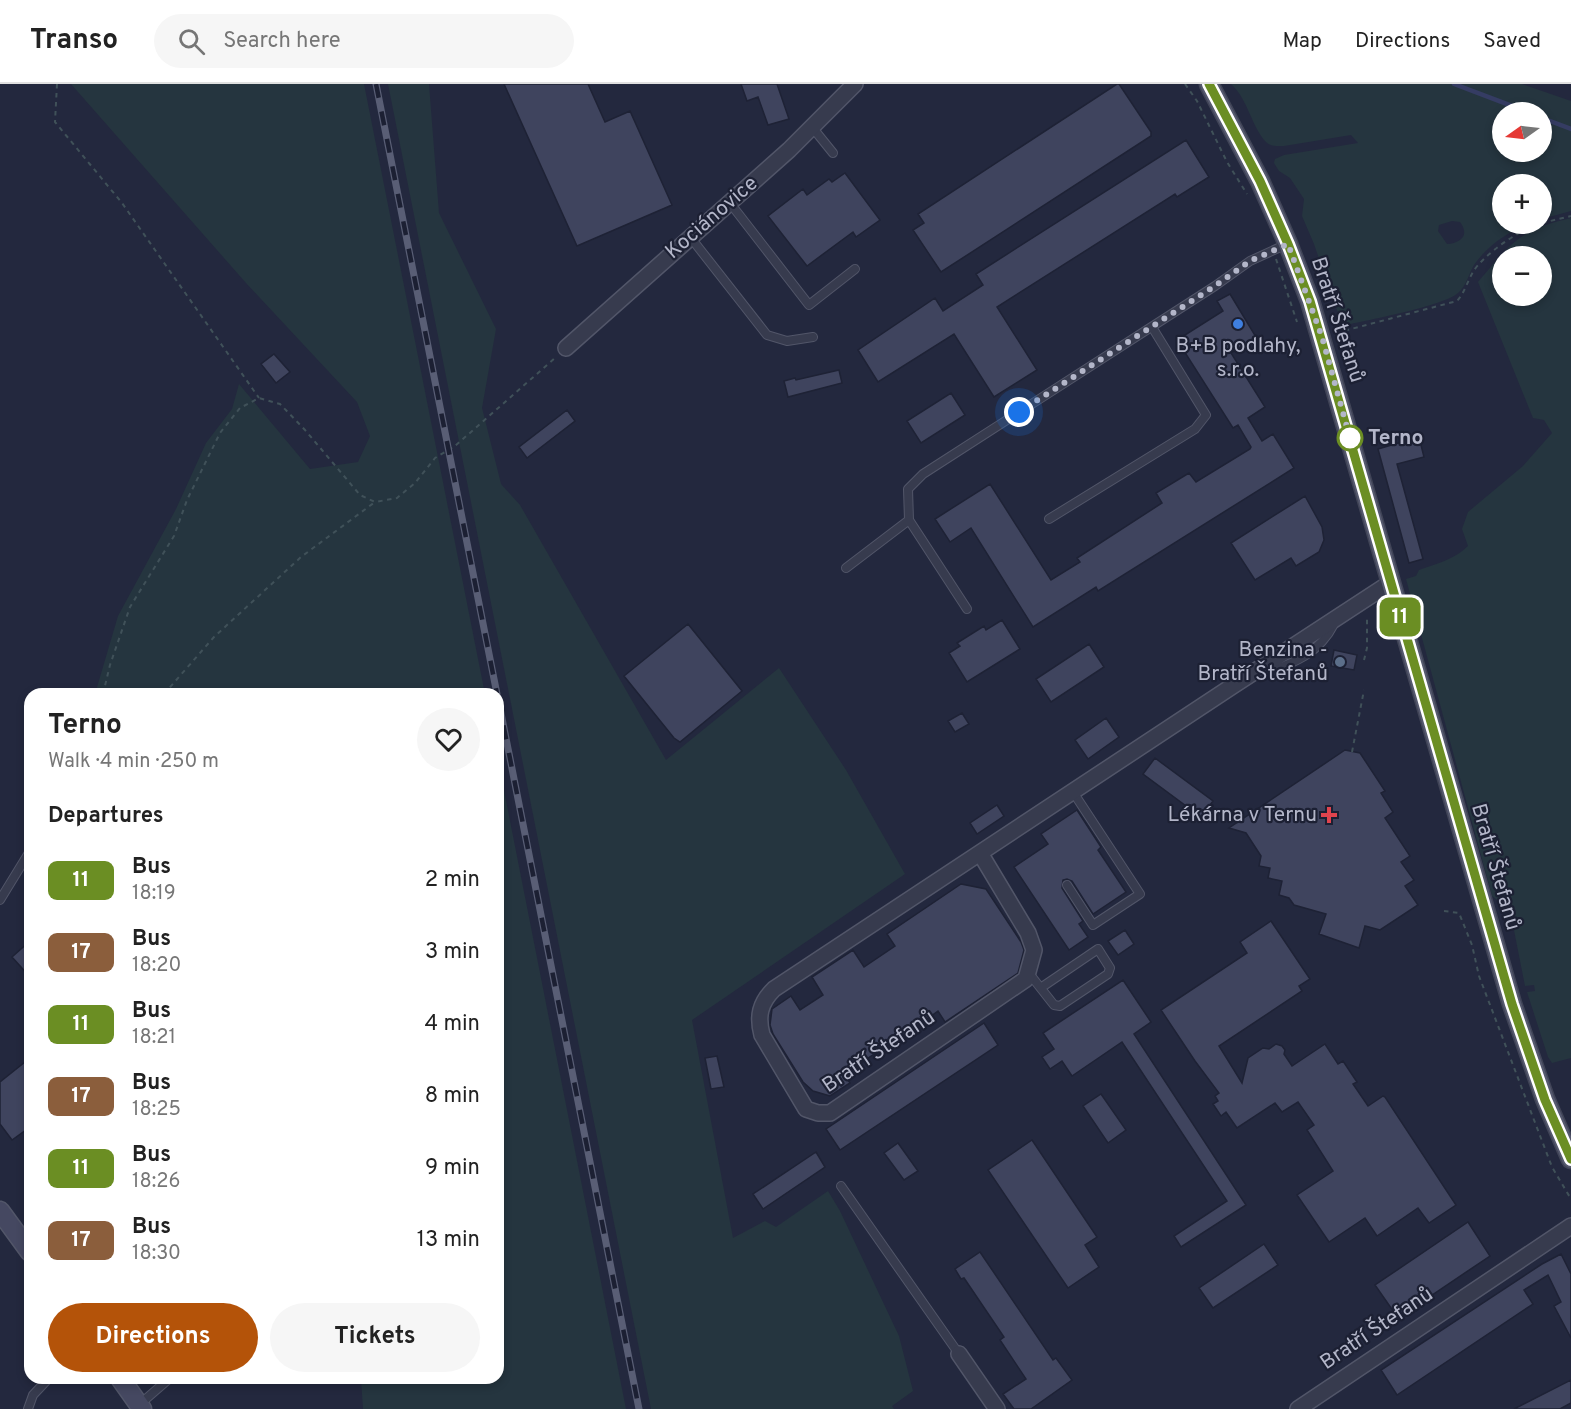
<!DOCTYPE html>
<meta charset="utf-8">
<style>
body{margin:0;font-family:Overpass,sans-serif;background:#f6f6f6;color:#222;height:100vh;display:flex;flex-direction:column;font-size:22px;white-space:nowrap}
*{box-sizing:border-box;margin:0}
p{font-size:20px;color:#767676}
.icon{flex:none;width:33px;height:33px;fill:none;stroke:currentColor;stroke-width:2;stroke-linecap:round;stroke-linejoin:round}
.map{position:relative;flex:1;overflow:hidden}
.sheet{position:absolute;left:24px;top:604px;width:480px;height:696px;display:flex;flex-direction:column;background:#fff;border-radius:18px;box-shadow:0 3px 9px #0003}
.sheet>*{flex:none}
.badge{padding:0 12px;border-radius:9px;font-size:21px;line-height:39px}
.needle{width:39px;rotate:256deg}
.tools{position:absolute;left:1492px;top:18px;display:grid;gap:12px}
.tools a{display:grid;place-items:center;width:60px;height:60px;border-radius:50%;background:#fff;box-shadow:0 3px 9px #0003;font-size:30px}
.you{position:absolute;width:30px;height:30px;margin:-15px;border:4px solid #fff;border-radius:50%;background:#1a73e8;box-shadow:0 0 0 9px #1a73e833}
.map>.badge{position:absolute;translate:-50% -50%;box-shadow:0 0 0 3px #fff}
h2{padding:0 24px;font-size:22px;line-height:54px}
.round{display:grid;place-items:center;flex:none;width:63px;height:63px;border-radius:32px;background:#f6f6f6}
.head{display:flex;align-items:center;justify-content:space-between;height:102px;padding:0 24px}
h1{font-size:28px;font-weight:700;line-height:45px}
.button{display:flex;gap:12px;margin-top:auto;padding:12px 24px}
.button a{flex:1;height:69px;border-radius:36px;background:#b45309;color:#fff;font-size:24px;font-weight:700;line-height:69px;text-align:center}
.button a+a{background:#f6f6f6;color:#222}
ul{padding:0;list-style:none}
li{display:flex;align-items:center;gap:18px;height:72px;padding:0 24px}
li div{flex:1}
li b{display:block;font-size:22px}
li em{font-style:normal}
li .badge{min-width:66px;font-weight:700;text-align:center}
header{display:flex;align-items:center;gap:36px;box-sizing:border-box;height:84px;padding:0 30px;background:#fff;border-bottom:2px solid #e0e0e0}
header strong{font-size:28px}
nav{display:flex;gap:33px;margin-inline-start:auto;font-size:21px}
.search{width:420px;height:54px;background:#f6f6f6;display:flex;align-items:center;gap:15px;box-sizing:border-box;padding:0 21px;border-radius:33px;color:#767676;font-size:22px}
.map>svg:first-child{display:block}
.green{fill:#25353f;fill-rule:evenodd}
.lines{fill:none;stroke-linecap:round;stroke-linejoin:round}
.stream{stroke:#353c63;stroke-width:4.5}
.building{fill:#3f445e;stroke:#1e2235;stroke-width:1.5}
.service-casing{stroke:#525669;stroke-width:10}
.minor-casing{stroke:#525669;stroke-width:18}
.secondary-casing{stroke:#525669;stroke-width:21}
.primary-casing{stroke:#404457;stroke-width:21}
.path{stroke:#405159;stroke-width:2;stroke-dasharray:4.5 4.5;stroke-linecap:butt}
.service{stroke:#373b4e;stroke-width:8}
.minor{stroke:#373b4e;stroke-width:15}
.secondary{stroke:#454861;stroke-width:18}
.primary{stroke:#55596e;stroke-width:18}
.rail-casing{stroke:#595e75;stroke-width:7}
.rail{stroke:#1c2033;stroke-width:4.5;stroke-dasharray:14;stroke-linecap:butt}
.line-casing{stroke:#fff;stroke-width:14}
.line{stroke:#6b8e23;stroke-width:9}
.walk{stroke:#b3b6c9;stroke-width:6;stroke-dasharray:0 10.8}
.shop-dot{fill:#3f7fe0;stroke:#1c2033;stroke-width:2}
.stop-dot{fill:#fff;stroke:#6b8e23;stroke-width:3}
.service-dot{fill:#5c6f8a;stroke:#1c2033;stroke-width:2}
.health-dot{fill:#e0444e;stroke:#1c2033;stroke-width:2}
.labels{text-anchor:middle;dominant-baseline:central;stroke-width:4.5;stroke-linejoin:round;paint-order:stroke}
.street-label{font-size:21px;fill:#b3b6c9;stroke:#1c2033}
.poi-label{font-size:21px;fill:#b3b6c9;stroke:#1c2033;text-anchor:end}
.stop-label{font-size:21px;font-weight:bold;fill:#b3b6c9;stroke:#1c2033;text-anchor:start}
</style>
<header>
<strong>Transo</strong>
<div class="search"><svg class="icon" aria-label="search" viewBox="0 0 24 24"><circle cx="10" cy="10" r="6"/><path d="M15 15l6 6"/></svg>Search here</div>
<nav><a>Map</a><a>Directions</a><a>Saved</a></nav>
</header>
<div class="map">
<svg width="1571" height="1325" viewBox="0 0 1571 1325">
<rect width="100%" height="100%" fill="#23283e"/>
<path class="green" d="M71,0H364L485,610H95L118,532L176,425L206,359L232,325L239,300L310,385L358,378L370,352L357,318L246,199Z
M388,0H429L439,129L496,245L482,324L501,400L520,421L666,676L779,584L846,686L905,790L692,936L733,1154L765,1137L776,1143L828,1107L840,1127L899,1252L913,1307L892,1322L894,1325H651Z
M1231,0H1522L1571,17V127L1542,135V100H1503V140H1529C1509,147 1486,163 1474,181C1468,191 1467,201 1458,209C1443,222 1369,236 1346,241L1339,231L1333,216L1314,160L1302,132L1304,115L1290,94L1279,87L1274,79L1275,75L1284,71L1358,59L1351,51L1284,62C1278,62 1271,63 1266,58C1251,42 1248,15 1231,0ZM1542,28V68H1503V28ZM1452,137L1460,138C1470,151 1461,159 1447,160L1438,147L1439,141Z
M1571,134V974L1552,979L1548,973L1527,908L1535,907L1534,901L1525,902L1510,826L1492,812L1406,495L1416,492L1419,486C1436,480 1455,475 1468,462L1462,445L1468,428L1523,382L1552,349L1544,336L1533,334L1478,198C1511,159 1519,146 1571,134ZM1503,172H1542V212H1503Z
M498,676L626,1325H363L361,1295L498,1294Z"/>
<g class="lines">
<path class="stream" d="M1454,0L1528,28
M1542,34L1571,45"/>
</g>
<path class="building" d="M504,0H588L605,38L630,27L672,121L577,162Z
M741,0H777L789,35L768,41L758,13L747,17Z
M1117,0H1119L1151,48V52L941,188L913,146L924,139L918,130Z
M1186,56L1209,93L1177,113L1175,110L997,223L1037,286L994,313L954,250L878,298L858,266L935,214L943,227L983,201L976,190Z
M845,89L880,136L856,153L853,148L807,182L768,132L803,105L807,111L829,95L832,98Z
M1230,210L1256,253L1231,269L1265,323L1248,334L1262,357L1273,350L1294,384L1098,507L1096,503L1033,543L971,444L950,458L935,435L990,400L1051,496L1080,478L1077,474L1162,419L1156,409L1189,389L1196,398L1250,365L1251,363L1238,341L1233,344L1177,256L1223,227L1217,217Z
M274,270L290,288L276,299L261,280Z
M839,286L842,299L788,313L784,297L795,294L796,296Z
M951,309L965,331L921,359L907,337Z
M567,326L575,337L527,374L519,363Z
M1419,353L1424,373L1397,380L1423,475L1409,479L1378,365Z
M1305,412L1322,443L1324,456L1319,468L1296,482L1291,474L1255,496L1231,459Z
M1002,536L1020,565L967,598L949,569L960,562L957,559L984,542L986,546Z
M688,540L742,607L680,658L674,654L624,592Z
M1089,560L1104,583L1051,618L1036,595Z
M1334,566L1357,571L1354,586L1331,582Z
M962,629L969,640L955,648L948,637Z
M1106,634L1119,653L1088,675L1075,656Z
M1345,666L1360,669L1385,707L1381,709L1393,728L1385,734L1410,772L1401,778L1414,796L1405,802L1418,821L1380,846L1365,842L1359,864L1319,850L1326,830L1294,821L1289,814L1279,811L1282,797L1268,794L1270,784L1259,782L1261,772L1246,749L1229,744Z
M1155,674L1213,717L1201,733L1143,690Z
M997,721L1004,732L977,750L970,739Z
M1077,726L1101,763L1098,766L1126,808L1093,830L1072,797L1067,795L1063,796L1062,804L1083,837L1079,840L1088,853L1069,866L1014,783L1048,760L1041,750Z
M961,800L986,805L1021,858L1024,866L1018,889L945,938L938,927L923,938L844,990L850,999L830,1012L813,1007L803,998L773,950L770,941L772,925L791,912L800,926L823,911L812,893L853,866L864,883L895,862L887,850Z
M1271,837L1310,895L1299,902L1302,907L1219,962L1242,999L1248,974L1263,964L1269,965L1276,960L1282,962L1285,966L1284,970L1292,982L1325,960L1338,980L1343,977L1357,998L1353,1000L1368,1022L1383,1012L1385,1013L1456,1121L1429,1139L1418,1124L1377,1152L1365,1134L1329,1158L1297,1111L1333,1087L1307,1046L1314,1041L1298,1018L1282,1028L1275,1019L1237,1044L1226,1028L1221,1032L1213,1020L1218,1017L1215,1012L1219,1009L1195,977L1161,926L1247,869L1240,858Z
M1125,846L1134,860L1118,871L1108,857Z
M30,857V893L12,873Z
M1123,896L1151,938L1134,950L1246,1121L1181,1163L1174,1152L1227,1117L1122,958L1072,992L1062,977L1050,985L1042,973L1054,965L1043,949Z
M984,939L998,961L840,1066L826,1045Z
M717,972L724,1003L711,1005L705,974Z
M30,974V1043L12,1056L0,1040V998Z
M1101,1010L1126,1046L1108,1059L1083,1022Z
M1032,1056L1097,1153L1085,1161L1099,1183L1068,1204L988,1086Z
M898,1059L918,1087L904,1096L884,1069Z
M816,1068L825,1083L763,1125L753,1110Z
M1468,1138L1490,1172L1398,1234L1375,1201Z
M1264,1160L1278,1181L1213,1224L1199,1204Z
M980,1168L1053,1276L1056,1274L1072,1296L1031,1325H1014L1003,1310L1026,1295L1000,1256L1004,1253L964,1194L961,1195L955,1185Z
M1561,1170L1571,1190V1254L1554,1222L1561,1218L1548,1191L1524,1206L1533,1220L1397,1311L1381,1286L1542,1180Z
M1571,1296V1319L1560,1325H1514Z"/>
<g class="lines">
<g class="service-casing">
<path id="service" d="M812,43L833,69
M730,119L809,221L855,185
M691,154L767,251L787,257L813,253
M1049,435L1195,345L1206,331L1152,243
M909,436L967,525
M846,484L909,436L908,405L923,390L1215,202L1250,177L1287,160
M1258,592C1290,580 1318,572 1334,540
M1067,801L1093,841L1140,810L1073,708
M0,816L30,767
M1028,888L1054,921L1060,922L1108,890L1110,884L1098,865L1042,903
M841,1102L959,1270
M140,1320L170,1294
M28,1325L33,1311L49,1294"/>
</g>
<g class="minor-casing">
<path id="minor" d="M566,264L789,66L855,0
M980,769L1028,849L1034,866L1026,895L830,1029H818L806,1025L762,951C757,932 760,919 774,905C980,769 1184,633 1390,499
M959,1270L997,1325
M1298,1325L1571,1142"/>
</g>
<g class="secondary-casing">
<path id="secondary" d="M0,1127L30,1168
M120,1294L142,1325"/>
</g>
<g class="primary-casing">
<path id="primary" d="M1209,0L1260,97L1288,160L1310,217L1512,920L1545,1015L1571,1075"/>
</g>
<path class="path" d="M57,0L55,38L122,119L259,314
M1185,0L1197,17L1227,78L1247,110
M1542,139L1571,132
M1276,175L1297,238
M1336,249L1457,217C1465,208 1467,198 1473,188C1483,171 1521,144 1541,140
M1364,576L1367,564V532
M103,610L110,581L130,523L174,452L187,416L220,349L240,324L259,314L280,320L305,346L360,411L375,418L397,414L415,399L435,374L455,362L555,274
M164,610L214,553L301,473L375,418
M1352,668L1364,606
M1444,827L1459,829L1472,861L1479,892L1526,1015L1552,1083L1571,1115"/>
<use href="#service" class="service"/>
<use href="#minor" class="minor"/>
<use href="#secondary" class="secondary"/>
<use href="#primary" class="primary"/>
<g class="rail-casing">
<path id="rail" d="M376,0L497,610
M498,614L639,1325"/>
</g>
<use href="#rail" class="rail"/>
</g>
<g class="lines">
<g class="line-casing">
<path id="line" d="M1209,0L1260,97L1288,160L1310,217L1512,920L1545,1016L1571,1075"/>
</g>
<use href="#line" class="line"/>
<path class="walk" d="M1019,328L1215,202L1250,177L1288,160L1322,253L1350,354"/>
</g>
<circle class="shop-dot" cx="1238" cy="240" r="6"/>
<circle class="stop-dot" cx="1350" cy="354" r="12"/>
<circle class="service-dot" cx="1340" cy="578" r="6"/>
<path class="health-dot" d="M1326 722h6v6h6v6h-6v6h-6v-6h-6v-6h6z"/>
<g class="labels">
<g class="street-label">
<text transform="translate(712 134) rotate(-41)">Kociánovice</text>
<text transform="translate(1337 236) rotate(72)">Bratří Štefanů</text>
<text transform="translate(1495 783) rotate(74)">Bratří Štefanů</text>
<text transform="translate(879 968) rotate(-34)">Bratří Štefanů</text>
<text transform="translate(1377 1245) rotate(-34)">Bratří Štefanů</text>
</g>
<g class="poi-label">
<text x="1238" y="262" text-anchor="middle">B+B podlahy,<tspan x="1238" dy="24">s.r.o.</tspan></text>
<text x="1328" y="566">Benzina -<tspan x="1328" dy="24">Bratří Štefanů</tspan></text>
<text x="1317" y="731">Lékárna v Ternu</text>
</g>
<g class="stop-label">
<text x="1368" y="354">Terno</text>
</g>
</g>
</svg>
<div class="tools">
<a><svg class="needle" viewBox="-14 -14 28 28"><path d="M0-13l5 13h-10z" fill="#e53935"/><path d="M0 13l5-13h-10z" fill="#767676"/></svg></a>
<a>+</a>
<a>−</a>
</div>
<div class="you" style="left:1019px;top:328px"></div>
<b class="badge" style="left:1400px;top:533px;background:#6b8e23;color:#fff">11</b>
<section class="sheet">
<div class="head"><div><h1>Terno</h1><p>Walk · 4 min · 250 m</p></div><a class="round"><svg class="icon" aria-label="heart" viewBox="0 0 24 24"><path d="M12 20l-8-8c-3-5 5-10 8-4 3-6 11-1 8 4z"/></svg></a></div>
<h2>Departures</h2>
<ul>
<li><span class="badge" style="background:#6b8e23;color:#fff">11</span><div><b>Bus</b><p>18:19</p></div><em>2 min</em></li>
<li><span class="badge" style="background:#8b5e3c;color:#fff">17</span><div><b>Bus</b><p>18:20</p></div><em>3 min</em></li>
<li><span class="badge" style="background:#6b8e23;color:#fff">11</span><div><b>Bus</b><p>18:21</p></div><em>4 min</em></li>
<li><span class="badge" style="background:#8b5e3c;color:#fff">17</span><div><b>Bus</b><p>18:25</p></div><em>8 min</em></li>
<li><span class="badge" style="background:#6b8e23;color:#fff">11</span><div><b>Bus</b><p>18:26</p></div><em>9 min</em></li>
<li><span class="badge" style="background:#8b5e3c;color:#fff">17</span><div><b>Bus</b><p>18:30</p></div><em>13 min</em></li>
</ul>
<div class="button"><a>Directions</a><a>Tickets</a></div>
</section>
</div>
